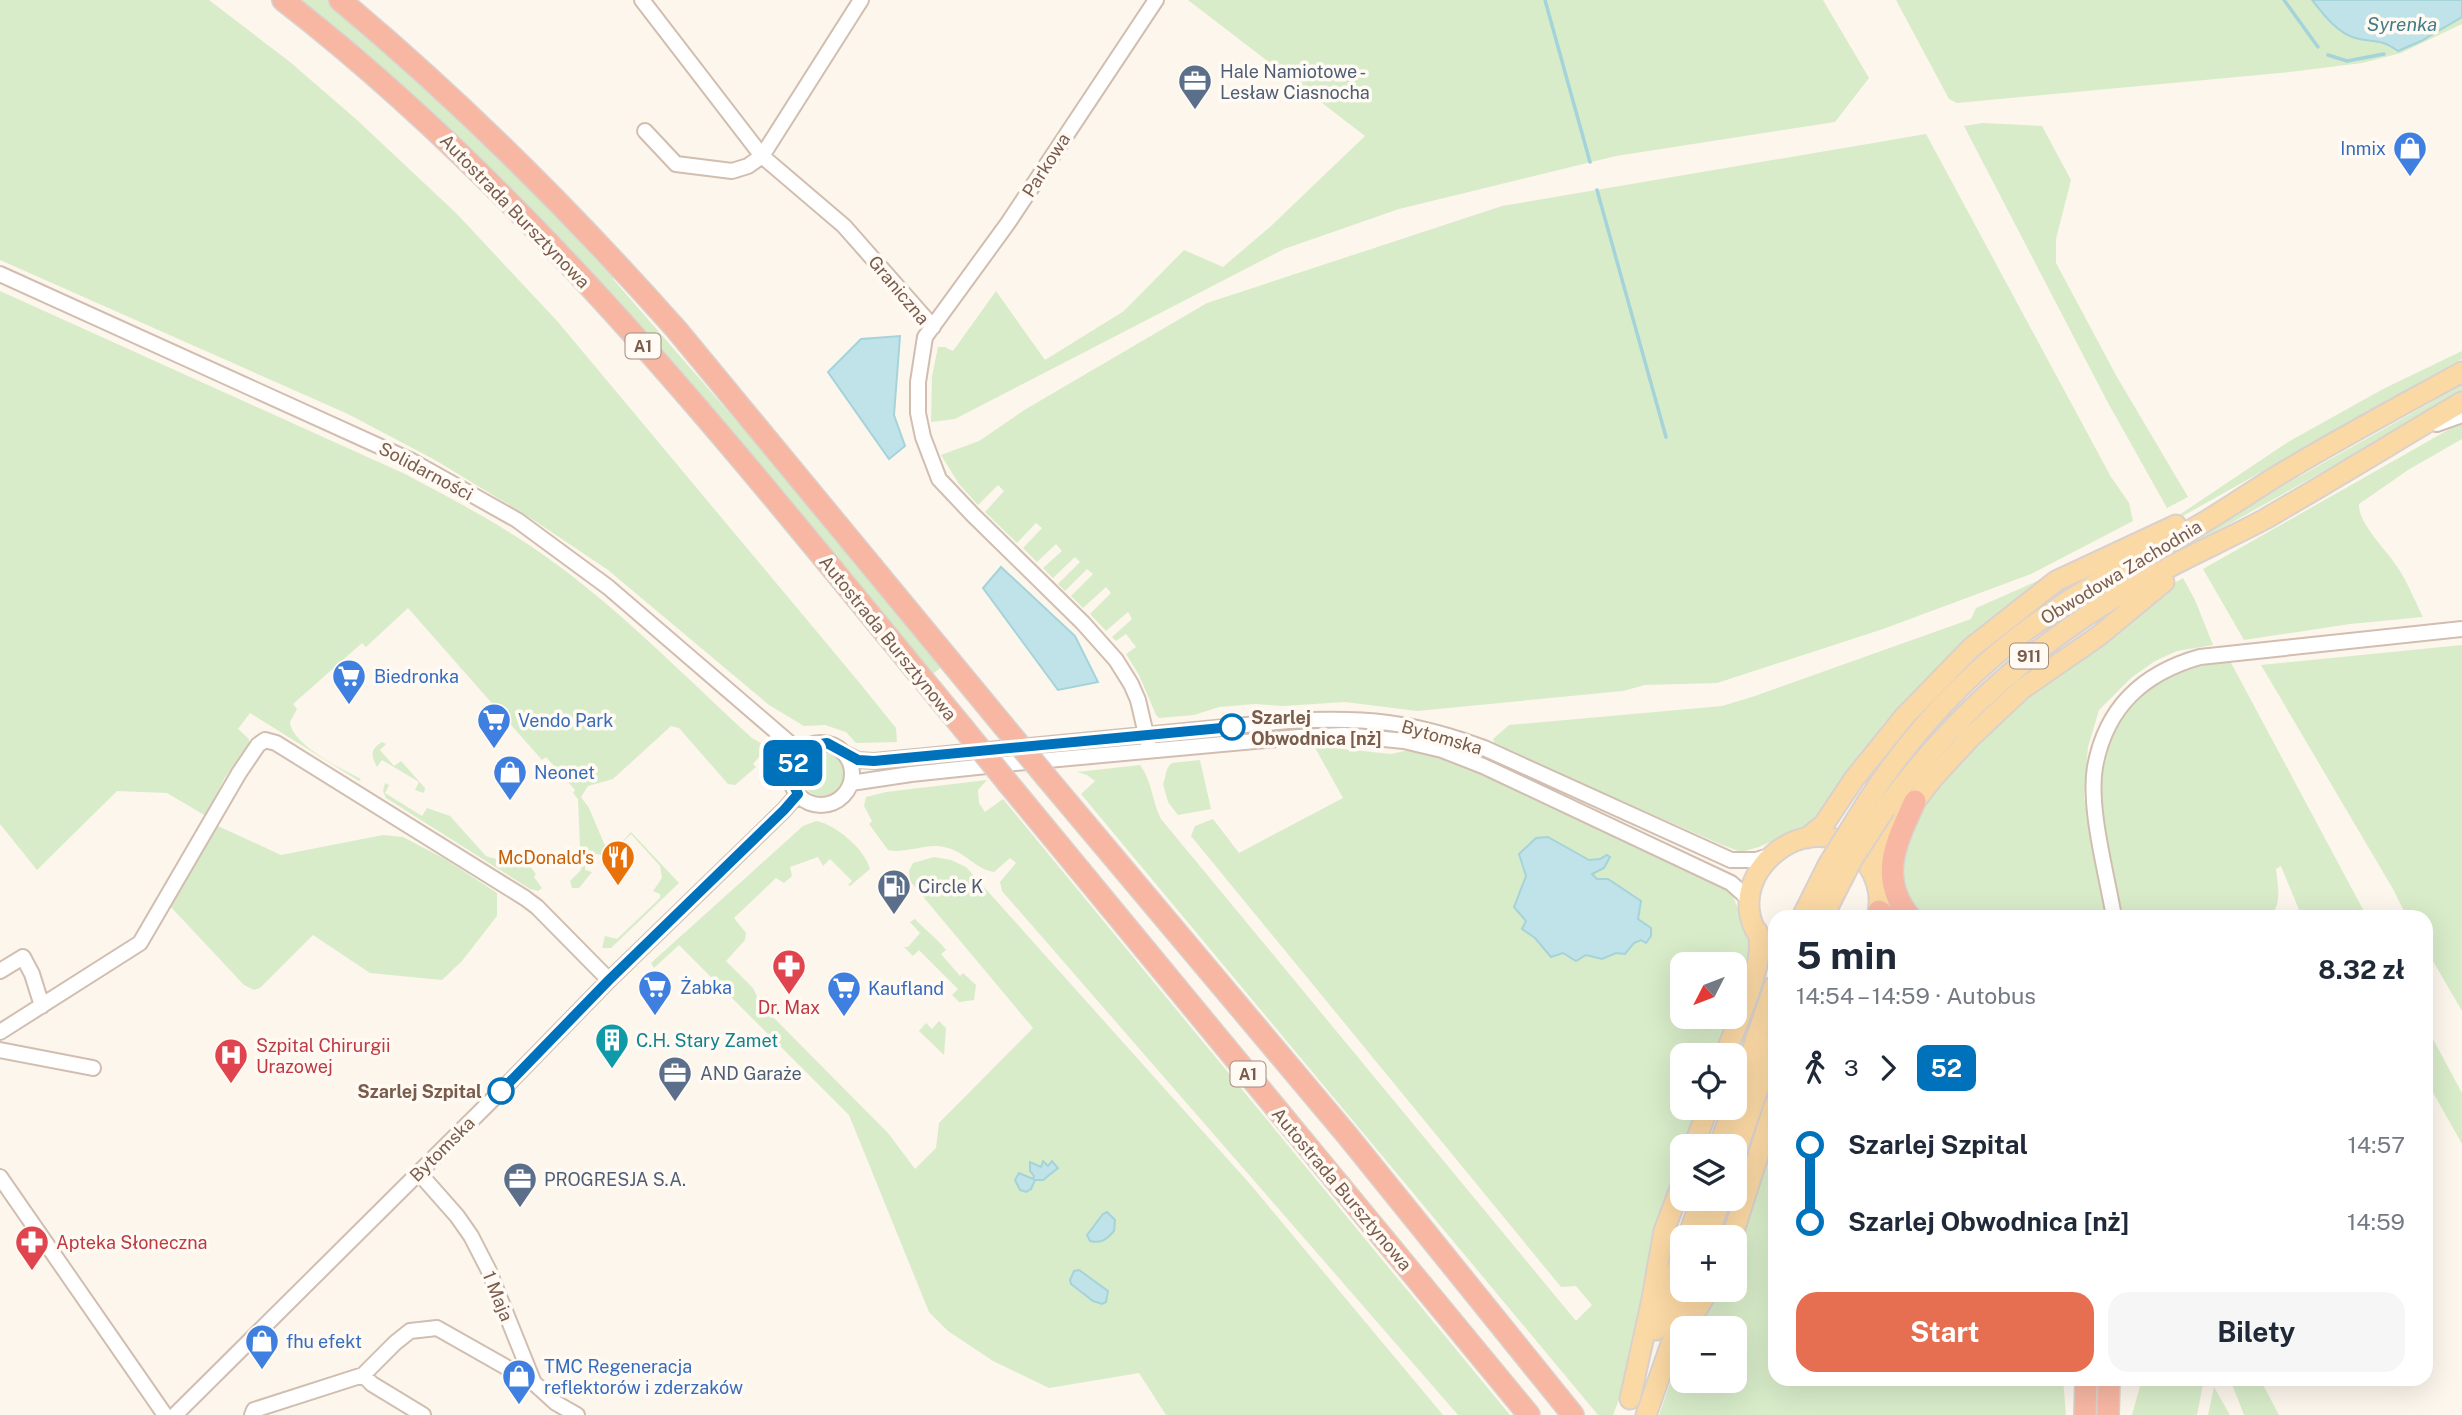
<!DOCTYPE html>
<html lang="pl">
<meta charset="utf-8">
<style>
body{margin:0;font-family:"Public Sans",sans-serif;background:#f6f6f7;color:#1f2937;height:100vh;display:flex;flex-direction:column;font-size:26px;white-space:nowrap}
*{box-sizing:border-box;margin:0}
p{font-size:23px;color:#747a83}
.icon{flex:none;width:38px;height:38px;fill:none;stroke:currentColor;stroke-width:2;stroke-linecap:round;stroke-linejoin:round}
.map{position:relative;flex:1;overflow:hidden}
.panel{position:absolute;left:1768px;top:910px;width:665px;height:476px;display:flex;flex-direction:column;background:#fff;border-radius:21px;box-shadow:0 7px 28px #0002}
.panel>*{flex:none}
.badge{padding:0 14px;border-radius:10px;font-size:24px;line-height:46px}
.needle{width:46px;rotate:228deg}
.buttons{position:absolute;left:1670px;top:952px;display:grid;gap:14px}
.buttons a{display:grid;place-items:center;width:77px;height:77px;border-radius:14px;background:#fff;box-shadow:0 7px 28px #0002;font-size:35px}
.map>.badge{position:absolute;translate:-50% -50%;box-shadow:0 0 0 4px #fff}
.legs{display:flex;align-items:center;gap:10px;height:77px;padding:0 28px;font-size:23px}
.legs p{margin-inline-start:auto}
.overview{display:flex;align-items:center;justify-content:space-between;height:119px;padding:0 28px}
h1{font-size:38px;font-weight:700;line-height:52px}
.button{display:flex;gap:14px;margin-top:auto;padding:14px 28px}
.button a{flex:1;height:80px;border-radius:21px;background:#e76f51;color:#fff;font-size:28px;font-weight:700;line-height:80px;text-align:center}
.button a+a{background:#f6f6f7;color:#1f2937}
ul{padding:0 28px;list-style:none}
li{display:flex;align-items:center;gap:24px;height:77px;font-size:26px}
li i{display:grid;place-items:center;width:10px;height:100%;margin:0 9px;background:currentColor}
li i::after{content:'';width:18px;height:18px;margin:-9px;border:5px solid;border-radius:50%;background:#fff}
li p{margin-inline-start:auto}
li:first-child i{background:linear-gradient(#0000 50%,currentColor 0)}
li:last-child i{background:linear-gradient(currentColor 50%,#0000 0)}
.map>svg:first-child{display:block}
.green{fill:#d8ecc9}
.water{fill:#bfe3e8;stroke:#a5d3da;stroke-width:2}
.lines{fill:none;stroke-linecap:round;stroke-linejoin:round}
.stream{stroke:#a5d3da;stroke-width:3.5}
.minor-casing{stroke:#d1beb0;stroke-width:18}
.major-casing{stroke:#dad1cd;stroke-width:23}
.highway-casing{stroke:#dad1cd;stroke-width:24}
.minor{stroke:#fff;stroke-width:14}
.major{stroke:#fbd9a5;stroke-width:19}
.highway{stroke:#f7b7a3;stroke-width:21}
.major-bridge-casing{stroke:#dad1cd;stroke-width:23;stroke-linecap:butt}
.highway-bridge-casing{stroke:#dad1cd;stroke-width:24;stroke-linecap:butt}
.major-bridge{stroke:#fbd9a5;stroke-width:19}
.highway-bridge{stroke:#f7b7a3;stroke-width:21}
.line-1-casing{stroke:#fff;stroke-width:16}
.line-1{stroke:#0072bc;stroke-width:10}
.stop-1-dot{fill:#fff;stroke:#0072bc;stroke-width:3.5}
.labels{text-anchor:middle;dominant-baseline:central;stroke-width:7;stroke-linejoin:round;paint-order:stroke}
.shield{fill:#fffaf3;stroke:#a28b7f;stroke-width:2}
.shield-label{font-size:16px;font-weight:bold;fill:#7a5c4d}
.service-label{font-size:18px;fill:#4e5e75;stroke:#fffaf3;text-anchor:start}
.shop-label{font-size:18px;fill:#366cbe;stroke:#fffaf3;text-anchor:start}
.street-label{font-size:18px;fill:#7a5c4d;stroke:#fffaf3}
.stop-label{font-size:18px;font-weight:bold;fill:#7a5c4d;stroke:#fffaf3;text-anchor:start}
.food-label{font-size:18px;fill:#c56008;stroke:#fffaf3;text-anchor:end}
.health-label{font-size:18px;fill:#be3a42;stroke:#fffaf3;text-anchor:start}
.culture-label{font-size:18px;fill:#0d838f;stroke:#fffaf3;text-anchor:start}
.water-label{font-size:19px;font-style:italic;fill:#437c86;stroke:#fffaf3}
</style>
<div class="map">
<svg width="2462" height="1415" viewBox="0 0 2462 1415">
<rect width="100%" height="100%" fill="#fdf6ec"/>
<path class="green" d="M0,0H209L290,62L357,120L456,213L558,322L858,681L896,728L897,742L856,743L846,732L825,725L804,726L769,705L608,570L532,519L435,460L348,414L0,260Z
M296,0H327L357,24L426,85L616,275L613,279L765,454L942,667L931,675L760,470Z
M1188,0H1823L1869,78L1835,122L1616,156L1399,209L1284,249L955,419L931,422L932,376L938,347H945L953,351L996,291L1045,360L1124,311L1184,250L1223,267L1271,226L1365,136Z
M1896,0H2462V24L2401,53L2362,63L2290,72L1957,103L1949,99Z
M1982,123L2042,126L2071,180L2056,239V263L2117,377L2188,497L2167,508L2107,401L1964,126Z
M1926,134L2111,477L2129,503L2133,521L2031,574L1883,629L1717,683L1645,685L1623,691L1417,711L1345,702L1283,706L1255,704L1219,707L1194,715L1159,718L1156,715L1139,675L1126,654L1136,647L1126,634L1116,641L1112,637L1132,619L1128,612L1106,631L1090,614L1111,593L1106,587L1083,608L1071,596L1093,574L1087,569L1065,591L1058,584L1080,562L1075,557L1053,578L1043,568L1062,551L1056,544L1037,562L1023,548L1042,528L1036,523L1017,543L985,512L1004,491L998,485L978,505L959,484L941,455L979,441L1026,409L1207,303L1502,206Z
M0,291L405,474C446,496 487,517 526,543C607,596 681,673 752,738L766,746L761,750L760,756L753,764L756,767L735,785L728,784L679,728L671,726L613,779L588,786L581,797L589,808L606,848L620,844L631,832L679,883L611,948H602L605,936L617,939L660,898V894L653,891L662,878L660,866L631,834L608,857L597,854L585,865V870L592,872L579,888H572L570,881L581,870L578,799L573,793L575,790L546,757L542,760L408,608L366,647L362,643L293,704L297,709L290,722C292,745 342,769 361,779L359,781L250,713L238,729L249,739V743L224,779L206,816L167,793L117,791L37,870L0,824Z
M2462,351V359L2174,521L2173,519L2288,442L2383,389Z
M2462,385V394L2188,547L2185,541Z
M2462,422V439L2408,470L2359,504C2358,524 2387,550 2398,568C2408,583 2415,601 2423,617L2350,624L2244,640L2203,569Z
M2069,567L2027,591L1988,623L1936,670L1885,722L1810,824L1759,847L1741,852L1722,845L1495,745L1493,739L1509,725L1722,706L1752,697L1971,619L1976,608Z
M2183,578L2195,600L2213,645L2177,651L2155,661L2131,678L2099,710L2088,747L2084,798L2107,917H1919L1912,910L1898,873L1915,818L1935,790L1960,761L2024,698L2162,590Z
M2462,645V1011L2426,949V917H2407L2393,889L2261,665Z
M2229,659L2367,917H2302L2281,866L2276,869C2278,887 2282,901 2271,917H2122C2116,880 2106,842 2102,805C2099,785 2103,765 2109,747C2130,688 2173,672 2229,659Z
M382,742L386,744L380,750L394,766L401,761L425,788L424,793L415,790L419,782L382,760L377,767C371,756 370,749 382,742Z
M1314,746L1391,754L1413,749L1437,756L1544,800L1710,879L1732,894L1746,928L1752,954L1734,1004V964H1682V1017H1730L1716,1055H1682V1108H1698L1685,1146H1682V1156L1654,1243L1628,1376L1613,1415H1598L1081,794L1095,781L1087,775L1077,772L1140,765C1152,781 1152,801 1161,819L1576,1321L1592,1305L1576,1286L1561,1287L1191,836L1195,826L1213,819L1239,853L1343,798Z
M800 774a22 22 0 1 1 44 0a22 22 0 1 1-44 0Z
M1200,760L1211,809L1178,815L1168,802L1163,784C1167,776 1164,769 1172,763Z
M987,780L978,790L979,803L985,812L1003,799L1510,1415H1458L1002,891L1000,882L1016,863L1010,858L994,872C975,869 965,851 944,847C926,843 907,854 888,850L869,824L872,821L864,806L866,797L886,792Z
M385,783L389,785L385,793L422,816L427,808L450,816L486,856C501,862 513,858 523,861C528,863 533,870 536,874L534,877L542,888L538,891L530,889L386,798L383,791Z
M816,821C835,824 865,849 870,869L850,886L848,885L852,881L830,859L823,866L818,857L790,867L792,876L784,883L776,878L734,918L746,933L745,940L726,961L753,988L761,1005L888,1133L915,1169L936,1148L939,1123L1033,1028L910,881L909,871L913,863L934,857L951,860L966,867L1250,1184L1443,1415H1166L1139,1373L1049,1388L993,1361L948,1331L929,1312L849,1115L679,945L654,968L651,963L803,826Z
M218,826L281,855L383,835L403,837L445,859L497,893V916L462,961L442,980L370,973L313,935L260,988L254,990L244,985L169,905Z
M915,919C925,930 937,938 946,950L941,954L960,976L963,973L976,985L974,1000L959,1002L952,995L958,989L919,950L913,956L904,947H908L920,933L910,922Z
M939,1021L946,1028L944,1055L919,1031L926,1023L932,1029Z
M2426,1026L2462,1093V1144L2426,1080Z
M1774,1138V1379H2063L2066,1415H1659L1682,1348V1381H1734V1328H1693L1715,1290H1734V1251Z
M2142,1379H2204L2197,1415H2132Z
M2230,1379H2260L2279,1415H2244Z
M2214,1387L2230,1415H2208Z"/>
<path class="water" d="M2312,0H2462V17L2421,41L2398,51C2380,38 2374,43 2355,38C2337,33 2323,14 2312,0Z
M900,336L894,415L905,446L889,459L828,372L861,339Z
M1001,567L1075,636L1098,682L1058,690L983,588Z
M1548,837L1589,860L1600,859L1607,855L1610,857L1604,868L1592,874L1597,879H1608L1641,901L1638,919L1651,928V936L1646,943L1641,940L1634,943L1625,954L1616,953L1602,959L1586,955L1576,961L1563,953L1551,957L1535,938L1522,929L1526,921L1514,907L1526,876L1519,854L1536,838Z
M1043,1161L1048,1166L1052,1161L1058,1168L1043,1180H1035L1031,1189L1026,1192L1020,1190L1015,1180L1019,1173L1033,1179L1034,1176L1030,1171V1162L1041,1167Z
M1107,1212L1115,1220L1114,1231C1107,1239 1101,1244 1090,1241L1087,1235L1103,1214Z
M1079,1270L1108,1291L1106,1302L1102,1304L1093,1301L1071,1284L1070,1280L1074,1271Z"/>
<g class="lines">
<path class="stream" d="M1545,0L1590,162
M2284,0L2318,47
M2328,55L2347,61L2384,54
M1597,190L1666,437"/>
<g class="minor-casing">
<path id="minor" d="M642,0L762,156L844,226L933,327
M645,131L676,164L732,171L748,166L762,156L861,0
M0,274L412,461L517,520L608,587L800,752
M2437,424L2462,415
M1148,743L1138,700L1131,684L1116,660L1083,623L973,515L939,479L923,437L918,413V382L925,337L1008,223L1156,0
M790 774a31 31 0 1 1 62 0a31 31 0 1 1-62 0Z
M844,753L858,760L874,761L1288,721C1365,717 1412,721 1484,748L1731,860H1756L1769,856
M851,783L911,774L1015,763L1299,737L1344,735L1404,741L1442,750L1483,766L1731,883L1750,900
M2114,917C2107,875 2088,808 2095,767C2106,707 2143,673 2200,657L2462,629
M0,971L23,957L32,974L42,1006
M0,1032L140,943L239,773L258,745L265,740L276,743L525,898L537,907L609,980
M0,1050L93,1068
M419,1173L457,1216L471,1236L488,1269L534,1383L556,1403L577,1415
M0,1177L165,1415
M363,1375L372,1384L423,1415
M175,1415L498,1094L609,980L784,810L798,794
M252,1415L254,1410L363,1375L395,1343L410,1331L437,1328L534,1383"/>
</g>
<g class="major-casing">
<path id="major" d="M1867,802C1919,721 1988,653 2068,601C2111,573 2157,550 2201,524C2230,507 2258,487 2287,470C2344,436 2404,404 2462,372
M1885,809C1956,712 2045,634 2151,577C2188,556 2228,539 2265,519C2331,481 2396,441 2462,402
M1807,838L1824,824L1854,779L1904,717L1971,648L2056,581L2176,525
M1874,875L1881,849L1889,835L1934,777L1970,738L2022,689L2100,635L2164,582
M1774,952C1698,889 1814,786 1868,865C1878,881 1882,899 1877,917
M1725,1055C1735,1027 1769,957 1757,931
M1734,1103L1774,986
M1694,1146L1708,1108
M1719,1146L1733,1108
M1734,1159L1774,1042
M1688,1237L1701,1199
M1708,1237L1721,1199
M1732,1237L1774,1106
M1687,1327L1708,1290
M1656,1330L1682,1255
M1630,1399L1651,1304L1664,1231L1682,1183
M1646,1415L1690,1290"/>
</g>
<g class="highway-casing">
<path id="highway" d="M283,0C547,205 752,473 964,729
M340,0C461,101 571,211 676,329L1002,724
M1047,778L1347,1135L1573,1415
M1007,782L1529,1415
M1879,911L1886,917
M1910,917C1877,877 1897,841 1915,801
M2085,1415L2086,1379
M2108,1415L2109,1379"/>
</g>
<use href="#minor" class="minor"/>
<use href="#major" class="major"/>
<use href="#highway" class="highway"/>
<g class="major-bridge-casing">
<path id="major-bridge" d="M1802,917L1829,863L1867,802
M1823,917L1852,860L1885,809"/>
</g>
<g class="highway-bridge-casing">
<path id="highway-bridge" d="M1002,724L1047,778
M964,729L1007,782"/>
</g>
<use href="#major-bridge" class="major-bridge"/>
<use href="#highway-bridge" class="highway-bridge"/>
</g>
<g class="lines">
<g class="line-1-casing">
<path id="line-1" d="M501,1091L609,980L784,810L798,794L791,780V768L796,757L808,746L827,743L858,760L874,761L1232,727"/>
</g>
<use href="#line-1" class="line-1"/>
</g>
<defs>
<g id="office-pin" transform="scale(1.75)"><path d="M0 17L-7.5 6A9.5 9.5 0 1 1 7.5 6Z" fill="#5c6f8a" stroke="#fffaf3"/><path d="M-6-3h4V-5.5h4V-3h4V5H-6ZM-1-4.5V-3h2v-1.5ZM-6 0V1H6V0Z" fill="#fff"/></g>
<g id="shop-pin" transform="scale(1.75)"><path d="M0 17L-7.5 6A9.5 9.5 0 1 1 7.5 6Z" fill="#3f7fe0" stroke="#fffaf3"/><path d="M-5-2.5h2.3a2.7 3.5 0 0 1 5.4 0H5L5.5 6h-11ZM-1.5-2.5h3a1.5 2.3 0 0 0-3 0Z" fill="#fff"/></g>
<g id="supermarket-pin" transform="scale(1.75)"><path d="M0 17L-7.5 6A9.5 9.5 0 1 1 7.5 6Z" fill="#3f7fe0" stroke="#fffaf3"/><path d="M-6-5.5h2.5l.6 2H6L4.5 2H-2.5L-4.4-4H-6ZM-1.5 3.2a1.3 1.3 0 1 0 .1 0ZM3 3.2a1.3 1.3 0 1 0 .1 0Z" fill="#fff"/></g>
<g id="restaurant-pin" transform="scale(1.75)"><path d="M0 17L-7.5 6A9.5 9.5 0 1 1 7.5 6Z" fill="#e8710a" stroke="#fffaf3"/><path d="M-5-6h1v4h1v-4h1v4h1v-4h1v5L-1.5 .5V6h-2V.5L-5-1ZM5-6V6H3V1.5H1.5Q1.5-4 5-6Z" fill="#fff"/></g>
<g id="fuel-pin" transform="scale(1.75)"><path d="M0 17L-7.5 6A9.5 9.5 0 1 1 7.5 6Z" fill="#5c6f8a" stroke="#fffaf3"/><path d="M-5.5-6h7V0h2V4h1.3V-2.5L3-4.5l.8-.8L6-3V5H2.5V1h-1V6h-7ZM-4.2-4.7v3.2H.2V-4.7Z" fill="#fff"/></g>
<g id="pharmacy-pin" transform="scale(1.75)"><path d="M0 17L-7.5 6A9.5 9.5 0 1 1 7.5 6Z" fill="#e0444e" stroke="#fffaf3"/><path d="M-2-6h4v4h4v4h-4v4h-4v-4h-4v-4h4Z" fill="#fff"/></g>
<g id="building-pin" transform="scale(1.75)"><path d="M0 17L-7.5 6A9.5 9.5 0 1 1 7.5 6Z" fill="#0f9aa8" stroke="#fffaf3"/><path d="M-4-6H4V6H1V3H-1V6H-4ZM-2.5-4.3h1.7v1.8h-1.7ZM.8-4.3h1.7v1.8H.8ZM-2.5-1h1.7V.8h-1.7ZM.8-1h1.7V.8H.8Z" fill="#fff"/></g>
<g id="hospital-pin" transform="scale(1.75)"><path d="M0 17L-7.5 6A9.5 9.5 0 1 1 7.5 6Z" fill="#e0444e" stroke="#fffaf3"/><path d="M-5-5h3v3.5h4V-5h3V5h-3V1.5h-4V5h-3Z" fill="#fff"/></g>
</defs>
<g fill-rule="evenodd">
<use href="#office-pin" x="1195" y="81"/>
<use href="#shop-pin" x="2410" y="148"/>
<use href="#supermarket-pin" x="349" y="676"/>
<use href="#supermarket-pin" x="494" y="720"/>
<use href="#shop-pin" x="510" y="772"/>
<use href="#restaurant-pin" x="618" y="857"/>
<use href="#fuel-pin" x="894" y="886"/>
<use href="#pharmacy-pin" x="789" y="966"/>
<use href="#supermarket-pin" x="655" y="987"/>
<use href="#supermarket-pin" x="844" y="988"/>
<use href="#building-pin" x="612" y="1040"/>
<use href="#hospital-pin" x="231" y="1055"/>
<use href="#office-pin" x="675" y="1073"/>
<use href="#office-pin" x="520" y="1179"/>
<use href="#pharmacy-pin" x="32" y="1242"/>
<use href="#shop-pin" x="262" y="1341"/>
<use href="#shop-pin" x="519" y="1376"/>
</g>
<g class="stop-1-dot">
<circle cx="1232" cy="727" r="12"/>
<circle cx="501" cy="1091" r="12"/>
</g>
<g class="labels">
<g class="shield">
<rect x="625.5" y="333.5" width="35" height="25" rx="5"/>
<rect x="2010" y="643.5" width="38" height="25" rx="5"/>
<rect x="1230.5" y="1061.5" width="35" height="25" rx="5"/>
</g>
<g class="shield-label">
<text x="643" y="346">A1</text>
<text x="2029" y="656">911</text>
<text x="1248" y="1074">A1</text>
</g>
<g class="service-label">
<text x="1220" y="71">Hale Namiotowe -<tspan x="1220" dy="21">Lesław Ciasnocha</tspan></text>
<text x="918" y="886">Circle K</text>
<text x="700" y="1073">AND Garaże</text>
<text x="544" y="1179">PROGRESJA S.A.</text>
</g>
<g class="shop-label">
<text x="2386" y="148" text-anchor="end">Inmix</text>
<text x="374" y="676">Biedronka</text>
<text x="518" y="720">Vendo Park</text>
<text x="534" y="772">Neonet</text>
<text x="680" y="987">Żabka</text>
<text x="868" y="988">Kaufland</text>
<text x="286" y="1341">fhu efekt</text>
<text x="544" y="1366">TMC Regeneracja<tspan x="544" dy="21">reflektorów i zderzaków</tspan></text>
</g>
<g class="street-label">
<text transform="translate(1046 165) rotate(-57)">Parkowa</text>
<text transform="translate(515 211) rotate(46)">Autostrada Bursztynowa</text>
<text transform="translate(899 290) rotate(50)">Graniczna</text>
<text transform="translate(426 471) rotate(28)">Solidarności</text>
<text transform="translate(2121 572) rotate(-31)">Obwodowa Zachodnia</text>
<text transform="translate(888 638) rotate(51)">Autostrada Bursztynowa</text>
<text transform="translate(1442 737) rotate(16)">Bytomska</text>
<text transform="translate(442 1149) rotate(-45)">Bytomska</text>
<text transform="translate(1342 1189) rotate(50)">Autostrada Bursztynowa</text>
<text transform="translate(498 1296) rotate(68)">1 Maja</text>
</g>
<g class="stop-label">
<text x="1251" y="717">Szarlej<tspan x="1251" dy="21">Obwodnica [nż]</tspan></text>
<text x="482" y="1091" text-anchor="end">Szarlej Szpital</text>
</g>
<g class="food-label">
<text x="594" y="857">McDonald's</text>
</g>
<g class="health-label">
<text x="789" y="1007" text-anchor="middle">Dr. Max</text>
<text x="256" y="1045">Szpital Chirurgii<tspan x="256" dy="21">Urazowej</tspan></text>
<text x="56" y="1242">Apteka Słoneczna</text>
</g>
<g class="culture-label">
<text x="636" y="1040">C.H. Stary Zamet</text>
</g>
<g class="water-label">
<text x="2402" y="24">Syrenka</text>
</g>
</g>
</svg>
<div class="buttons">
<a><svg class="needle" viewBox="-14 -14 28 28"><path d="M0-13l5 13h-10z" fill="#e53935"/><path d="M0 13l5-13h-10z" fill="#747a83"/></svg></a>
<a><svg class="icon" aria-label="locate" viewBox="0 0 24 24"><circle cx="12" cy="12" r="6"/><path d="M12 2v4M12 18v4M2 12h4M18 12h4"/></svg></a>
<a><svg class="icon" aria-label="layers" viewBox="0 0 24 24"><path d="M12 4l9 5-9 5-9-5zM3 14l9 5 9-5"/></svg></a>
<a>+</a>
<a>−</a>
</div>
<b class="badge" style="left:793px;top:763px;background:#0072bc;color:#fff">52</b>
<section class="panel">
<div class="overview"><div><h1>5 min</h1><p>14:54 – 14:59 · Autobus</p></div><b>8.32 zł</b></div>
<div class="legs"><svg class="icon" aria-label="walk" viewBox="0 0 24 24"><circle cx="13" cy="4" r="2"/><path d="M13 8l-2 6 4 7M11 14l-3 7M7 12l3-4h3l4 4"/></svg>3<svg class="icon" aria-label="forward" viewBox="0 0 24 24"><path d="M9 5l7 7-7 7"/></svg><b class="badge" style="background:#0072bc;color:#fff">52</b></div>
<ul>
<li><i style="color:#0072bc"></i><b>Szarlej Szpital</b><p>14:57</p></li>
<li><i style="color:#0072bc"></i><b>Szarlej Obwodnica [nż]</b><p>14:59</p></li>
</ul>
<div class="button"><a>Start</a><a>Bilety</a></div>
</section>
</div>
